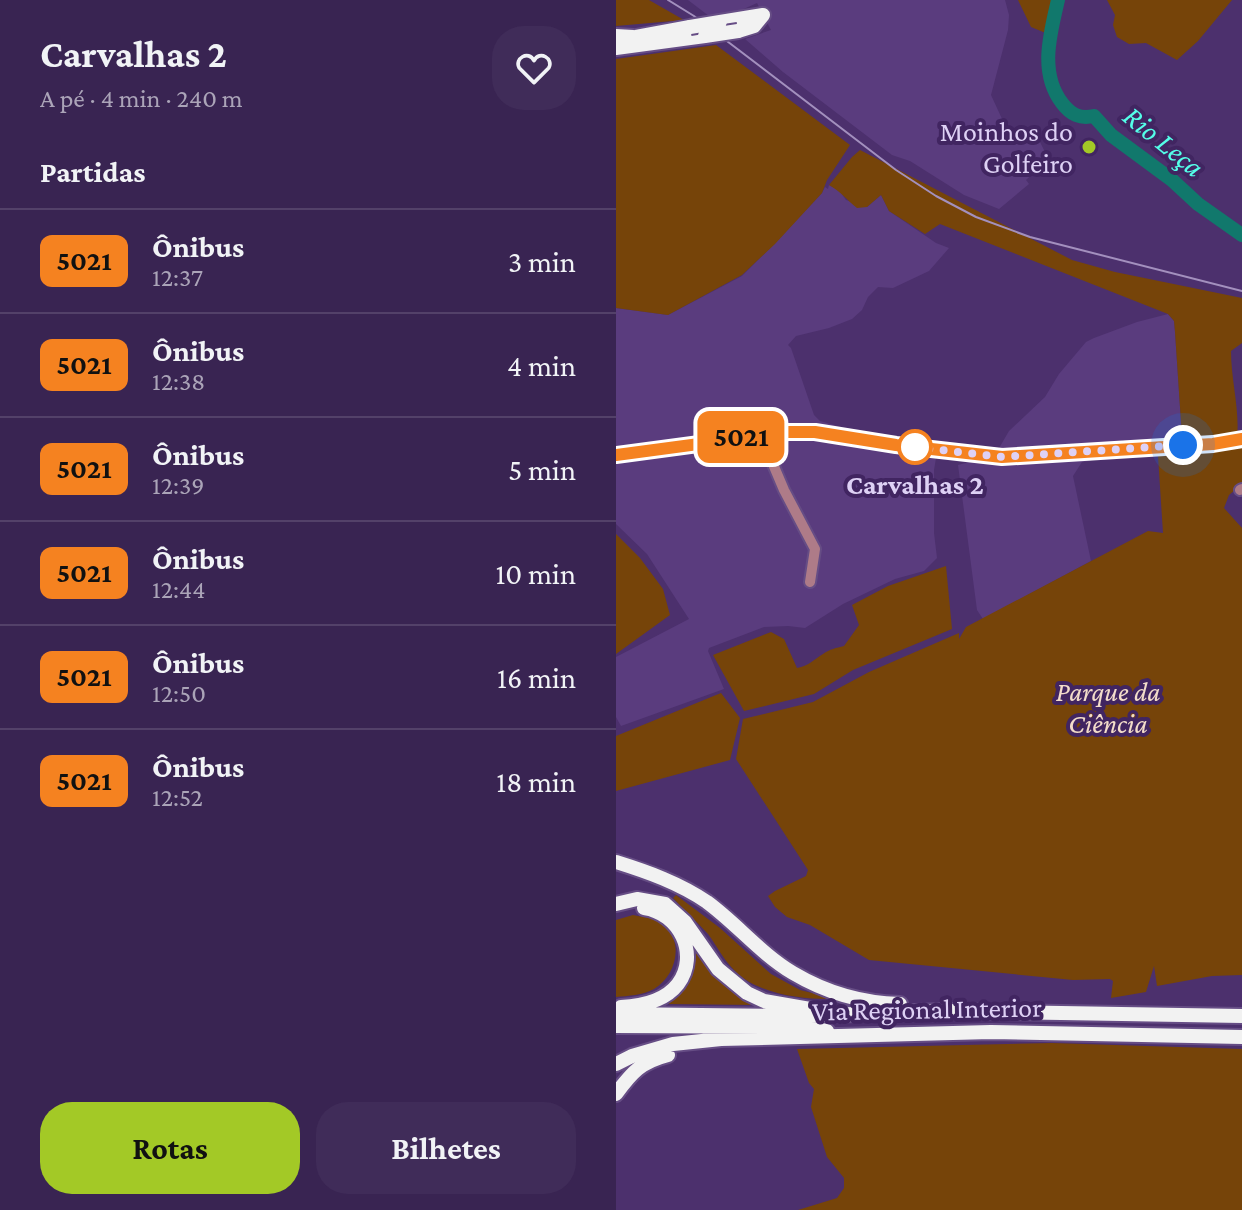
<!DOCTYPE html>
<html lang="pt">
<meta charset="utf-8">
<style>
body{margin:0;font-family:"Crimson Pro",serif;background:#402c59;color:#f1f3f6;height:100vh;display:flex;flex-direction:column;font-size:30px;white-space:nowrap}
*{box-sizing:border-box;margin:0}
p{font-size:26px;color:#aba4b8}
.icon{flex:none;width:44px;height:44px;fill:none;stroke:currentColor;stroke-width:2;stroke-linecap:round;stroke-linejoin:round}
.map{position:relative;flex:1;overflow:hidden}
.details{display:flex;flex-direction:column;background:#392452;width:616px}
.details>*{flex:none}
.badge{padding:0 16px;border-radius:12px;font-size:28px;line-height:52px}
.you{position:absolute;width:40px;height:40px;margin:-20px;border:6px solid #fff;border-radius:50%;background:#1a73e8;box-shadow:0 0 0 12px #1a73e833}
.map>.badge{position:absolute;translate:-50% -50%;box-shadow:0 0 0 4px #fff}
h2{padding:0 40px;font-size:30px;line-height:72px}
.round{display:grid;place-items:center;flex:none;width:84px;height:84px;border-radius:32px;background:#402c59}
.overview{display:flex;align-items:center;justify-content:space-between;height:136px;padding:0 40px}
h1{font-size:38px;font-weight:700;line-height:60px}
.action{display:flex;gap:16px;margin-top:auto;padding:16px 40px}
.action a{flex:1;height:92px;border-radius:32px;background:#a3c926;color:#111;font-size:32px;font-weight:700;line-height:92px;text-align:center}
.action a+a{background:#402c59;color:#f1f3f6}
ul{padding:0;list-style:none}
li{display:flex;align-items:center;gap:24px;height:104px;padding:0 40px;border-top:2px solid #534169}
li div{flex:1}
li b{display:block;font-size:30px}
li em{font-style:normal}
li .badge{min-width:88px;font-weight:700;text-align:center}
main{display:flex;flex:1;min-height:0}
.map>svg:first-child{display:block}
.built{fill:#5a3c7e}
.green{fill:#764409}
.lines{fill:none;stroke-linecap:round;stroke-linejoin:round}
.river{stroke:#11786c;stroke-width:14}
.minor-casing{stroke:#664d85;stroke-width:14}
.highway-casing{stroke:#664d85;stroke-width:18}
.minor{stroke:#ae7b88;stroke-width:10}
.highway{stroke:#f2f2f2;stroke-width:14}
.tram{stroke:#a390be;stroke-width:2}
.highway-bridge-casing{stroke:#664d85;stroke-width:18;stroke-linecap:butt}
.highway-bridge{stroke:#f2f2f2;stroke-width:14}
.line-casing{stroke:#fff;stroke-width:18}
.line{stroke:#f58220;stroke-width:12}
.walk{stroke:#ded1f5;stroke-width:8;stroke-dasharray:0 14.4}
.poi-dot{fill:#a3c926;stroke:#412561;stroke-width:3}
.stop-dot{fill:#fff;stroke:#f58220;stroke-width:4}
.labels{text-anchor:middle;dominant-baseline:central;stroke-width:8;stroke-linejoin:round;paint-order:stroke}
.poi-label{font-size:28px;fill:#ded1f5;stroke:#412561;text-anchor:end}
.stop-label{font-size:28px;font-weight:bold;fill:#ded1f5;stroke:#412561}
.park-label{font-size:28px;font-style:italic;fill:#f3ddca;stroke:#412561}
.street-label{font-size:28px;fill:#ded1f5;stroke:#412561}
.water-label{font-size:30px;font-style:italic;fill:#54fee8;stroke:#412561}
</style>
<main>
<section class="details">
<div class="overview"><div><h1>Carvalhas 2</h1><p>A pé · 4 min · 240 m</p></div><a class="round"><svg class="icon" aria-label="heart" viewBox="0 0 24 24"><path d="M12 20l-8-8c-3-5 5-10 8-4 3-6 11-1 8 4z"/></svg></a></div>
<h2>Partidas</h2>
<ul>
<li><span class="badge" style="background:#f58220;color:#111">5021</span><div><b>Ônibus</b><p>12:37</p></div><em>3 min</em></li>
<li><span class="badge" style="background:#f58220;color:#111">5021</span><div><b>Ônibus</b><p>12:38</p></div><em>4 min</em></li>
<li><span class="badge" style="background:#f58220;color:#111">5021</span><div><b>Ônibus</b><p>12:39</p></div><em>5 min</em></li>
<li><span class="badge" style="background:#f58220;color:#111">5021</span><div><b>Ônibus</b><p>12:44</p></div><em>10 min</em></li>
<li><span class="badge" style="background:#f58220;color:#111">5021</span><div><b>Ônibus</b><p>12:50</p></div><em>16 min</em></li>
<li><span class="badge" style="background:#f58220;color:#111">5021</span><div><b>Ônibus</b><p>12:52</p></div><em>18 min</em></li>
</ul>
<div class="action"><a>Rotas</a><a>Bilhetes</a></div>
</section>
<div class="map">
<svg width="626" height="1210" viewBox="0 0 626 1210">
<rect width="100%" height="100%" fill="#4c306d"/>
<path class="built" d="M72,0H389L393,15L392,30L375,95L387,121L395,132L412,135L424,142L429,152L427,164L410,180L413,184L383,209L348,195L294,161L276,155L167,72L129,39L155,30L141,3L121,12L93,16Z
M213,185L223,190L230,200L251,207L265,195L273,211L320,243L333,248L313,271L277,288L262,287L252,297L246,310L236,319L213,328L180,336L172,345L175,348L198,415L204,421L232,429L270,435L318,446L324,452L320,458L318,470V533L321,558L308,571L279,579L227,604L189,628L172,626L148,627L93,648L92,651L108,689L5,726L0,717V657L73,619L31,554L0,524V308L52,315L126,276L158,244L206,193L209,187L212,189Z
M552,314L558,321L559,332L567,452L542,456L507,440L474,461L466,462L457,476L475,561L367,619L361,610L342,465L379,455L393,431L429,397L443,374L470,342L478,338L521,322Z"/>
<path class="green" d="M0,0H33L68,20L0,26Z
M402,0H446L442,23L437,36L415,27Z
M491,0H616L582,41L561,60L530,43L513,44L501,37L497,25L499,15Z
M100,45L234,145L211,180L206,193L159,244L126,275L52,315L0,308V59Z
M244,150L456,260L499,272L626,298V343L615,351C615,381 624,409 621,438L626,441V484L613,495L608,508L626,528V975L596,976L541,986L538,966L530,992L495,998L497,981L494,979L457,980L253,960L194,925L171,917L159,907L152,896L159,891L190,876L192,870L120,759L127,719L197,702L253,672L343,633V639L350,627L532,531L547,533L542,456L567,452L559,332L558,321L552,314L324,224L309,234L273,211L265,195L251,207L241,208C231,200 224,191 213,185L236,157Z
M0,534L24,558L47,589L54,615L0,654Z
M330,566L336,629L237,670L198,694L128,711L97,655L155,632L168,639L181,668C193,666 197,660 207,654C214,649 220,648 228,646L243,625L236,605L272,586Z
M105,693L124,718L114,760L0,791V736Z
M60,895L104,928L155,974L184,990L212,997V999C181,999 140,993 118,970C107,959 101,946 92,934C81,922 68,910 57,898Z
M17,915C26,917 40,918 47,924C69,942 60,976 38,989C27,995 12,996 0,997V920Z
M76,943C94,968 108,996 140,1002V1005L48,1004V1002C76,992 81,971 76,943Z
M436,1043L626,1049V1210H182L221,1198L228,1188V1178L211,1157L195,1107L198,1089L193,1083L181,1049Z"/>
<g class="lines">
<path class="river" d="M442,0C434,34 423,73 446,103C455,115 464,119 478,116L495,135L556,180L582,204L626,235"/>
<g class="minor-casing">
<path id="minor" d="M145,436L168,490L199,549L194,582
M0,455L172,432H199L280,445L386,457L597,444L626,439
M624,490L626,489"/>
</g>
<g class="highway-casing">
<path id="highway" d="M104,22L147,15
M122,31L138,26L147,15
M0,36L17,37
M20,37L74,27
M0,48L89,36
M0,862C32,872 63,883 91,902C121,924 145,954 177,973C209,992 247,1003 284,1004
M0,904L21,899L49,904L69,922L102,969L131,993L148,1001L194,1009
M5,1007C25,1006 49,1001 62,984C84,954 63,913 28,908
M0,1014L180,1016L329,1011L626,1016
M0,1026L192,1027L211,1031
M0,1064L16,1056L57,1044L105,1039L375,1032L626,1037
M0,1094C16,1072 25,1062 52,1055"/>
</g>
<use href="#minor" class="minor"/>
<use href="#highway" class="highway"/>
<path class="tram" d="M52,0L78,16L280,170L320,196L360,217L414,237L626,291"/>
<g class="highway-bridge-casing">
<path id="highway-bridge" d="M74,27L104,22
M89,36L122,31"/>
</g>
<use href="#highway-bridge" class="highway-bridge"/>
</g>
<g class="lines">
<g class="line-casing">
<path id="line" d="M0,455L172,432H199L280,445L386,457L597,444L626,439"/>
</g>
<use href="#line" class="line"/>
<path class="walk" d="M299,447L386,457L567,445"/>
</g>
<circle class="poi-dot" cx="473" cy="147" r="8"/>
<circle class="stop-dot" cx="299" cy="447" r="16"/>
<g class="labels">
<g class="poi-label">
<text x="457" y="131">Moinhos do<tspan x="457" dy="32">Golfeiro</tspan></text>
</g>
<g class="stop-label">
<text x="299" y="484">Carvalhas 2</text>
</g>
<g class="park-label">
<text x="492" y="691">Parque da<tspan x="492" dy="32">Ciência</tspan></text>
</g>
<g class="street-label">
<text transform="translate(311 1009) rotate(-1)">Via Regional Interior</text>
</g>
<g class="water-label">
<text transform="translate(548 141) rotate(39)">Rio Leça</text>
</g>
</g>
</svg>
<div class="you" style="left:567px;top:445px"></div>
<b class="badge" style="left:125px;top:437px;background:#f58220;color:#111">5021</b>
</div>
</main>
